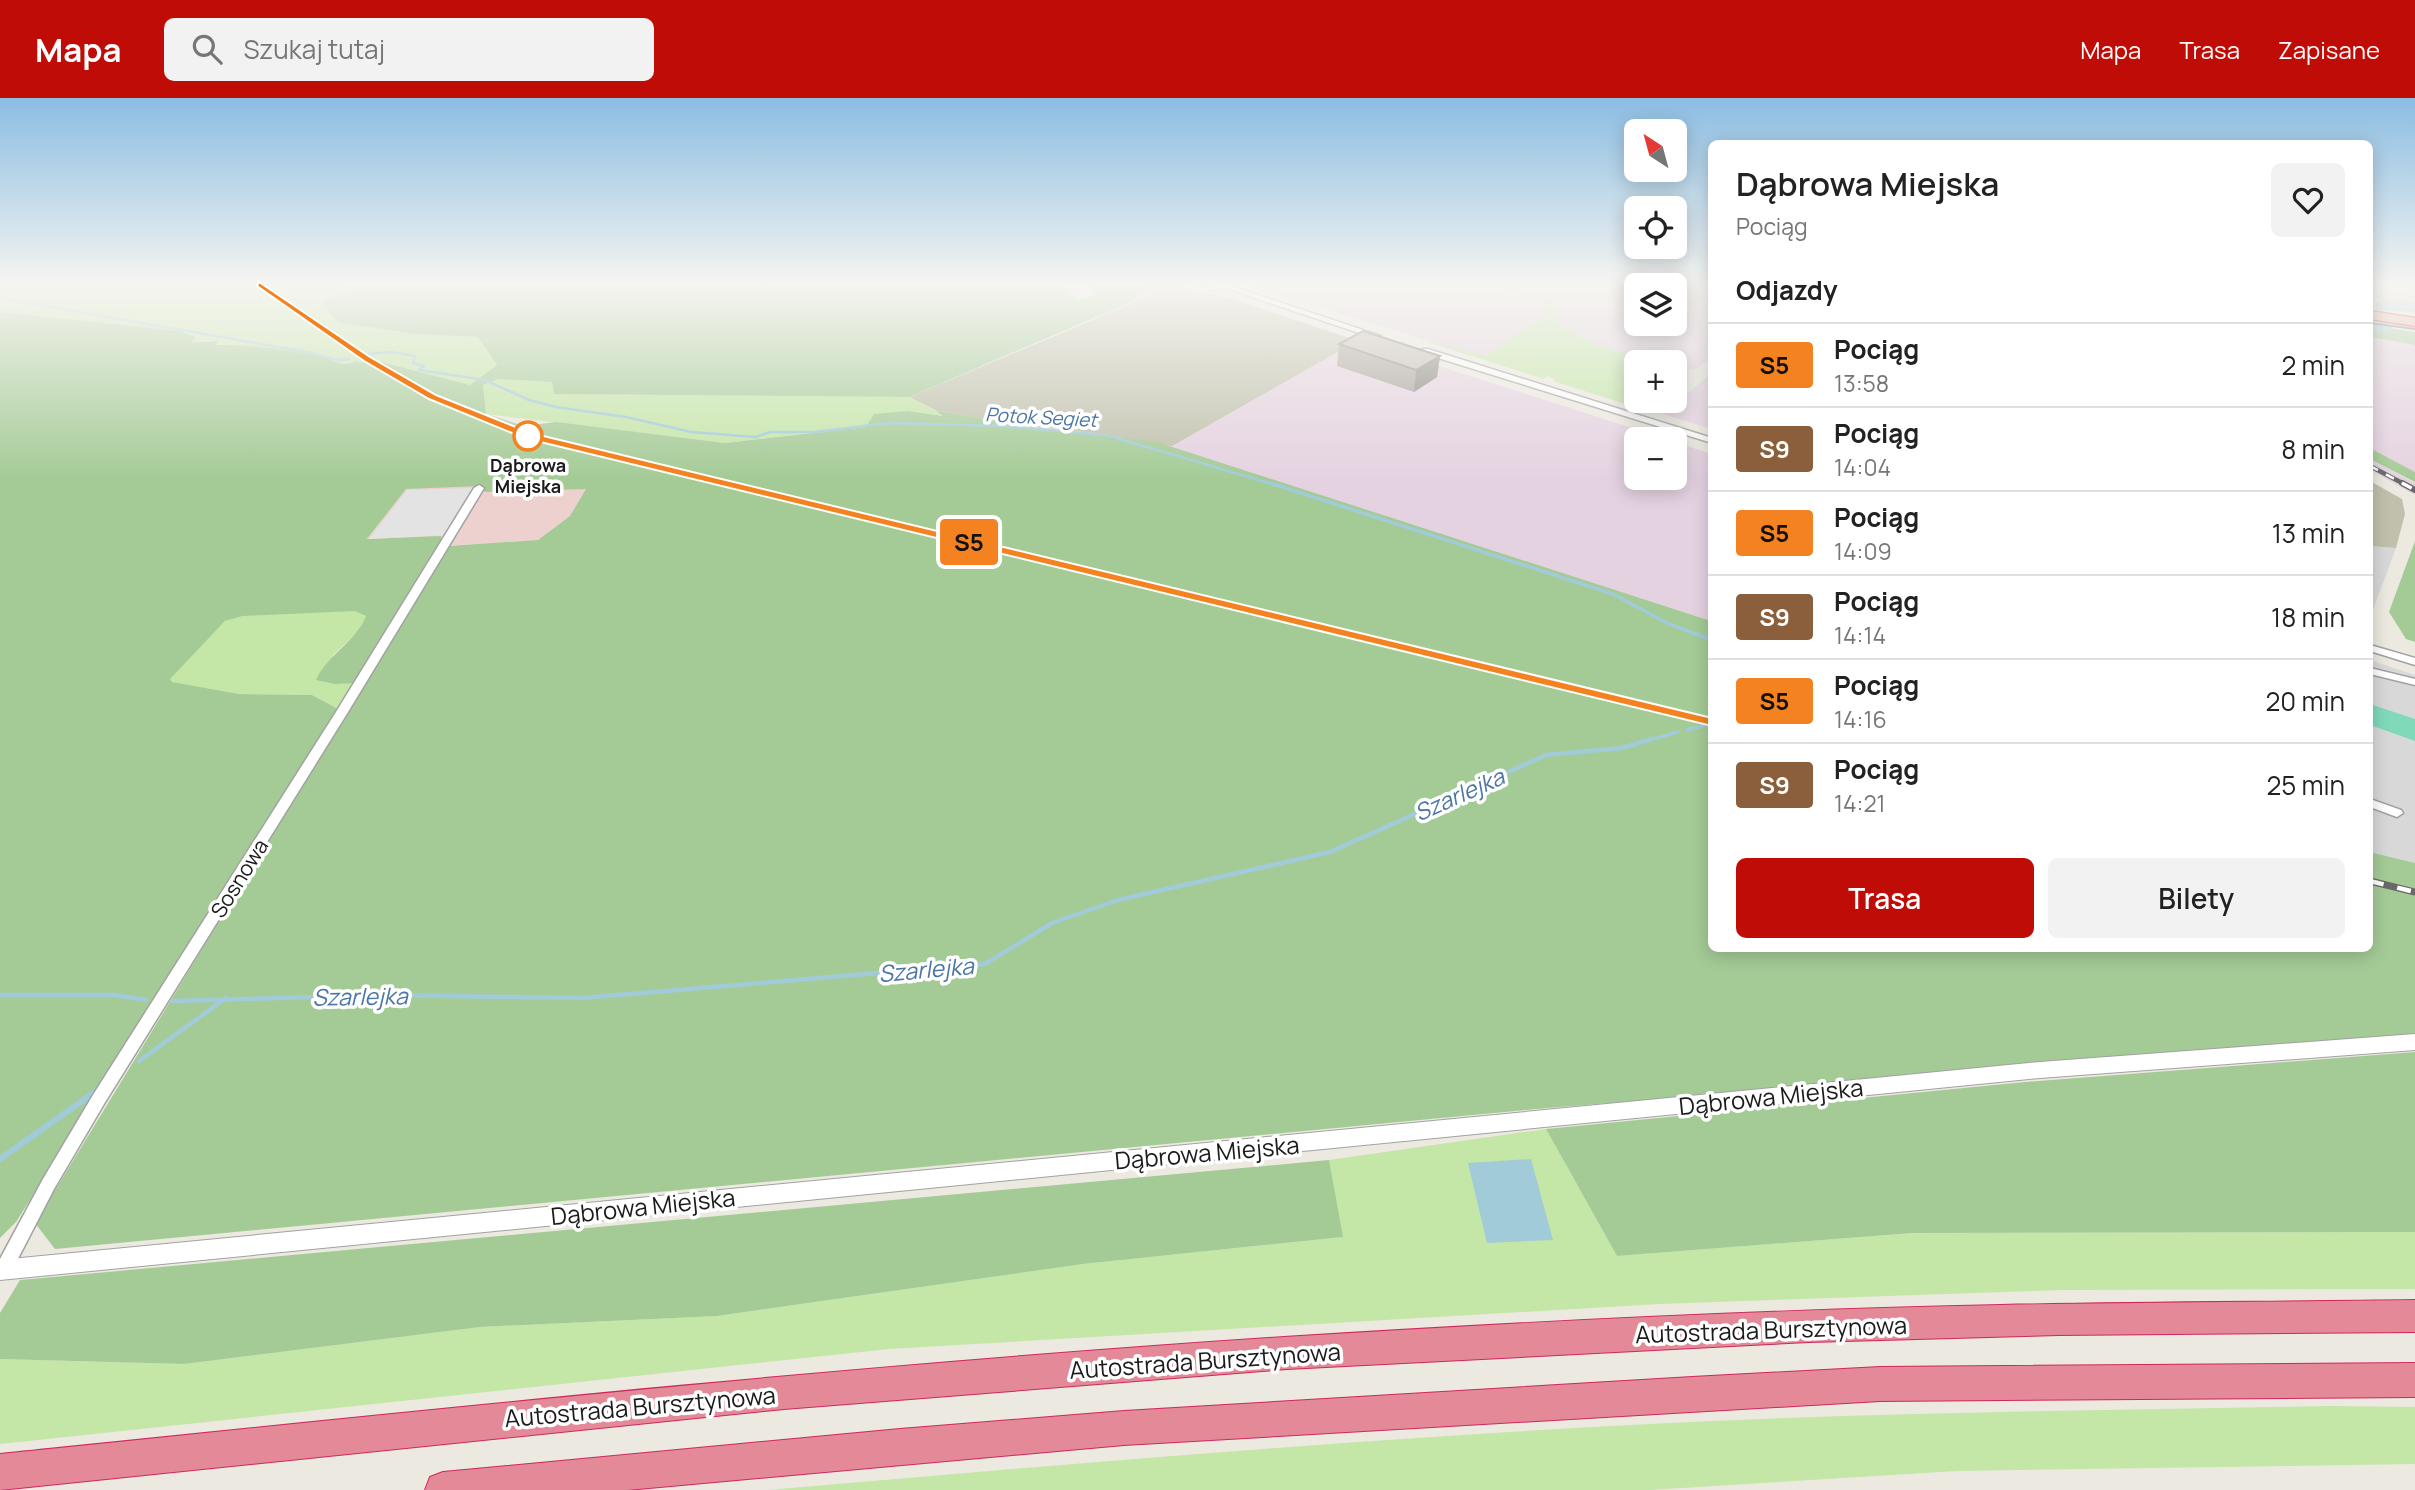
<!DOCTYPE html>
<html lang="pl">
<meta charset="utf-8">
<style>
body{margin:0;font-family:Manrope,sans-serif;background:#f2f2f2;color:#222;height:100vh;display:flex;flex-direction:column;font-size:26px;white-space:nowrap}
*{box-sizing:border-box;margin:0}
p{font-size:23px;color:#767676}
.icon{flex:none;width:38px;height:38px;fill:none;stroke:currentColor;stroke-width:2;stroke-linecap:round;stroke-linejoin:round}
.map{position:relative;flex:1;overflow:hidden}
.sheet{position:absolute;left:1708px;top:42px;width:665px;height:812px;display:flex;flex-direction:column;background:#fff;border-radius:10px;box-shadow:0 4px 18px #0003}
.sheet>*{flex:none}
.badge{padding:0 14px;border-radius:5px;font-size:24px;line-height:46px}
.needle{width:46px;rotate:324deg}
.buttons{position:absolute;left:1624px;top:21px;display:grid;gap:14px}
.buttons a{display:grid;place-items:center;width:63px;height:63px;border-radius:10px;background:#fff;box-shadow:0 4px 18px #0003;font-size:35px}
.map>.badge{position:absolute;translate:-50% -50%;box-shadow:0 0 0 4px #fff}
h2{padding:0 28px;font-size:26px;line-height:63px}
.round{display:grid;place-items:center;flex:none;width:74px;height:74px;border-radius:10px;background:#f2f2f2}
.headline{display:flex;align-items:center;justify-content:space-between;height:119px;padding:0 28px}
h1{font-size:33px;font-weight:600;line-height:52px}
.button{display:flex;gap:14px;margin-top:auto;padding:14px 28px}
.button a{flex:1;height:80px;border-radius:10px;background:#bf0c06;color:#fff;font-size:28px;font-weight:600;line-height:80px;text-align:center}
.button a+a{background:#f2f2f2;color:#222}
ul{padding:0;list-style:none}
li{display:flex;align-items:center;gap:21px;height:84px;padding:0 28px;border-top:2px solid #e0e0e0}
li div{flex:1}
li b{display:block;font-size:26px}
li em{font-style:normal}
li .badge{min-width:77px;font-weight:700;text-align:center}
header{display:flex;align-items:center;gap:42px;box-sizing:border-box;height:98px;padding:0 35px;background:#bf0c06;color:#fff}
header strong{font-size:33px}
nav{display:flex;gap:38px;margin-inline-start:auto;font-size:24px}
.search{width:490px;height:63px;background:#f2f2f2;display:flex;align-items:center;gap:18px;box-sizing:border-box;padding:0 24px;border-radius:10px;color:#767676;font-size:26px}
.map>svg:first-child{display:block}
.residential{fill:#d9d8d8}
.commercial{fill:#edd1cf}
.industrial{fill:#e5d2e1;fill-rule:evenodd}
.construction{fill:#c0c0ac}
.grass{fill:#c4e6a7}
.forest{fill:#a4cb96}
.pitch{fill:#80daba}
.parking{fill:#e3e3e3}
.water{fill:#a1cbd9}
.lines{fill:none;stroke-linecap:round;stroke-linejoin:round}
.stream-far3{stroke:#a1cbd9;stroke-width:2.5}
.stream-far2{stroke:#a1cbd9;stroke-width:3.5}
.stream-far1{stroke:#a1cbd9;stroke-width:4.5}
.stream{stroke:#a1cbd9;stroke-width:6}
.river{fill:#a1cbd9;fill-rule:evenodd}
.minor-casing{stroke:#a2a2a2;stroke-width:3}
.tertiary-casing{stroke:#a2a2a2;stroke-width:2}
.trunk-casing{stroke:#cf285d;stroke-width:3}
.motorway-casing{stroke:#cf285d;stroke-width:2}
.minor{fill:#fff;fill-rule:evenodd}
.tertiary{fill:#fff;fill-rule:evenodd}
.trunk{fill:#eeae98;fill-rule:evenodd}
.motorway{fill:#e38997;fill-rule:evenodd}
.tram{stroke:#696969;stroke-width:2}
.rail-far2-casing{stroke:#696969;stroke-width:4.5}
.rail-far1-casing{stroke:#696969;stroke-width:6}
.rail-casing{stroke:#696969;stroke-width:7}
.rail-far2{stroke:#fff;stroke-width:2.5;stroke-dasharray:9;stroke-linecap:butt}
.rail-far1{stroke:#fff;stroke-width:3.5;stroke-dasharray:11;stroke-linecap:butt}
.rail{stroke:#fff;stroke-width:4.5;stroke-dasharray:14;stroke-linecap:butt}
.wall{fill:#a59e97}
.shaded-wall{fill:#86817b}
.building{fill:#c0b8b0;stroke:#86817b;stroke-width:2}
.line{fill:#f58220;stroke:#fff;stroke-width:2}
.stop-dot{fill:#fff;stroke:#f58220;stroke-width:3.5}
.labels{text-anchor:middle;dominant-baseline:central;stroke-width:7;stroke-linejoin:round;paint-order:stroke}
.far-stop-label{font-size:18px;font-weight:bold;fill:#1b1b1b;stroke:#fff}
.far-water-label{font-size:19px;font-style:italic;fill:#4b76a6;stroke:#fff}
.street-label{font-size:21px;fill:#1b1b1b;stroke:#fff}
.water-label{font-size:23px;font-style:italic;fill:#4b76a6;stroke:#fff}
.near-street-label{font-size:24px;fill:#1b1b1b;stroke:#fff}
</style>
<header>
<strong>Mapa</strong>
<div class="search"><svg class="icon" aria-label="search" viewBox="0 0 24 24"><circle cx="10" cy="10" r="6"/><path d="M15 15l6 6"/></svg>Szukaj tutaj</div>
<nav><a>Mapa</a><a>Trasa</a><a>Zapisane</a></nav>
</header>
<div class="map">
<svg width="2415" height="1392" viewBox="0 0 2415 1392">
<rect width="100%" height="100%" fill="#ece9e0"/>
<path class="residential" d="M2370,448L2396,450L2370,520Z
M2370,562L2415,577V765L2370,754Z"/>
<path class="commercial" d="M438,388H481L485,394L587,390L570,418L538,442L441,448V439L367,442L405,391Z"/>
<path class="industrial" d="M1155,187H1234L1218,197L1666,341H1636V380H1675V344L1711,356V523L1434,434L1094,335L935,312L924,305L1142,197Z
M1244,187H1492L1541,202L1546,217L1485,258H1480Z
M1503,187H1711V259L1697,271L1685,272L1675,269V264H1658L1594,246L1558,227L1544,198ZM1636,187H1675V226H1636Z
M2370,187H2415V206L2370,200Z
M2370,239L2415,247V374L2370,350Z
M1711,270V331L1663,316L1707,279Z
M2370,361L2415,385V397L2370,372Z"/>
<path class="construction" d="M1169,190L1187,197L1218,196L1357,243L1172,348L1094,335L1018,327L935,312L909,299Z
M2370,383L2402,401L2405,416L2396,450L2370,448Z"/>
<path class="grass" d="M0,187H353L322,205L415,236L478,239L497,267L470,287L374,262L372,267L355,263C344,270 331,263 320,258L215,247L210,242L189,244L196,239L180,233L0,214Z
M1492,187C1510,187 1535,192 1551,203L1558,227L1594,246L1658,264H1636V303H1657L1644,312L1553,283L1555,281L1547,278L1544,281L1412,239L1485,258L1546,217L1541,202Z
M498,281L552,284L554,296L909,299L945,318L908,313L866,329L725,345L486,316L483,287Z
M314,513H356L366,518L361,531L332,558L356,585L340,612L312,597L239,596L171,584L169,581L225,523L243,518Z
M1546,1031L1617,1158L1912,1135L2415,1134V1191L2062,1192L1659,1206L889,1251L0,1346V1261L184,1266L480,1229L717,1218L1083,1166L1342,1139L1329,1062Z
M2329,1308L2415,1309V1366L1957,1373L1649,1392H768C1068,1366 1368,1340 1669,1325C1889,1314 2109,1312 2329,1308Z"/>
<path class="forest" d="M353,187H1063L1078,202L1097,197L1090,187H1155L1126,206L909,299L554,296L552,284L498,281L483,287L486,316L524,328L556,324L725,345L866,329L874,316L908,313L943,318L935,312L1018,327L1157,344L1711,523L1712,850H2370V754L2415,765V939L1536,1011L55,1151L35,1125L448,448L538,442L570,418L586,391L485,394L481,388L406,391L367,441L441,438V448L356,585L335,586L316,582C328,556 356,544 366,518L355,513L243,518L225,523L170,581L172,584L239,596L312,597L340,612L16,1124L0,1140V214L180,233L196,239L191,244L218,243L216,247C249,247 287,251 319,258C331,261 343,271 355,263L372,266L374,262L470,287L497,267L478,239L415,236L338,224L322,205Z
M2370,227L2415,234V247L2370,239Z
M2370,350L2415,374V384L2370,361Z
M2415,443V544L2406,541L2389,514Z
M2415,954V1134L1912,1135L1617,1158L1546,1031L2025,984Z
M1329,1062L1343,1139L1083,1166L717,1218L480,1229L184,1266L0,1261V1215L20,1182Z"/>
<path class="pitch" d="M2370,606L2415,621V643L2370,627Z"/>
<path class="parking" d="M479,390L450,437L369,441L407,392Z"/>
<path class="water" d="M1531,1061L1553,1142L1487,1145L1468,1065Z"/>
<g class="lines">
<path class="stream-far3" d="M0,200L312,255L336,262L349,261
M366,256L391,254L415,258L413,265L424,268L419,272L485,282L529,302L556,309L626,319L691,334L756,339L770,334H815L889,325L1002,328L1106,337L1276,387"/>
<path class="stream-far2" d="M1270,385L1613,496L1669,526L1712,542
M1712,599L1709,601L1712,607
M1687,632L1706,627
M1646,643L1678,634"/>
<path class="stream-far1" d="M0,897H114L146,902
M173,903L386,897L582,900L985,866L1052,825L1118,802L1330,754L1546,657L1622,650L1652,641
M139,963L226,900"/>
<path class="stream" d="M0,1061L99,991"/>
<path class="river" d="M2383,201L2415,204V214L2376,212L2375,206Z
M2385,224L2393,229L2387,235L2370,236V226Z"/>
<g class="minor-casing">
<path id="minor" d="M1176,187H1187L1200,190L1228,187L1381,238L1374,240L1222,189L1200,194Z
M1422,251H1428L1712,340V345L1422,255Z
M479,387L484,390L348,614L104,1006L54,1091L9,1178L3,1180L0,1179V1161L43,1081L93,997L336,614L474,390Z
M2370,547L2415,560V567L2370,553Z
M2370,570L2415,581V587L2370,576Z
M2370,701L2401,712L2403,715L2397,719L2370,709Z"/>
</g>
<g class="tertiary-casing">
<path id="tertiary" d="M2415,936V952L2040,980L0,1182V1162L2040,964Z"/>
</g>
<g class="trunk-casing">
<path id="trunk" d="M2370,213L2415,220V228L2370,221Z"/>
</g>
<g class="motorway-casing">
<path id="motorway" d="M2415,1202V1234L2059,1237L1809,1244L1287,1271L784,1311L0,1392V1356C428,1312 855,1267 1284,1239C1523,1224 1762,1212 2001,1207C2139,1204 2277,1204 2415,1202Z
M2415,1265V1299L1880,1303L1124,1347L627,1392H425L430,1379L443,1374L900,1331L1124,1313L1692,1279L1880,1269Z"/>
</g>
<use href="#minor" class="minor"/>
<use href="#tertiary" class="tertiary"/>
<use href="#trunk" class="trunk"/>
<use href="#motorway" class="motorway"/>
<path class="tram" d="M2370,225L2415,231"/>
<g class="rail-far2-casing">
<path id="rail-far2" d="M259,187L367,261L432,299L528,338L731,387
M2370,368L2406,387"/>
</g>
<g class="rail-far1-casing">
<path id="rail-far1" d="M724,385L1712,624
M2402,385L2415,392"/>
</g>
<g class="rail-casing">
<path id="rail" d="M2370,783L2415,794"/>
</g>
<use href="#rail-far2" class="rail-far2"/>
<use href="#rail-far1" class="rail-far1"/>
<use href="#rail" class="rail"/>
</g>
<path class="wall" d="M1339,246L1440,258L1437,279L1414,294L1337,268Z"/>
<path class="shaded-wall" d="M1440,258L1437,279L1414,294L1416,272Z"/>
<path class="building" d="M1363,233L1440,258L1416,272L1339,246Z"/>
<linearGradient id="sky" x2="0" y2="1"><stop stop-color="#8bbde2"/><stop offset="0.49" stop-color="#f6f5f1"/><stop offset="1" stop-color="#f6f5f1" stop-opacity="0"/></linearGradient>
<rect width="2415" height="381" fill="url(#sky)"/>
<path class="line" d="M259,184L370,259L436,297L531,335L1712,620L1718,624L1712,628L524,340L429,301L364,263L257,188Z"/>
<circle class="stop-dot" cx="528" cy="338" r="14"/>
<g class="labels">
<g class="far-stop-label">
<text x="528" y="367">Dąbrowa<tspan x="528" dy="21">Miejska</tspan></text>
</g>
<g class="far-water-label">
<text transform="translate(1041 319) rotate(3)">Potok Segiet</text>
</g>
<g class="street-label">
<text transform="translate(239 780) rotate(-58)">Sosnowa</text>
</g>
<g class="water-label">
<text transform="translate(1459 696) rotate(-24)">Szarlejka</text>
<text transform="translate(926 871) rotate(-5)">Szarlejka</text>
<text transform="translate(360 898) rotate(-1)">Szarlejka</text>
</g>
<g class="near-street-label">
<text transform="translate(1771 998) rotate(-6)">Dąbrowa Miejska</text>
<text transform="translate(1207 1054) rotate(-5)">Dąbrowa Miejska</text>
<text transform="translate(643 1108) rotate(-6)">Dąbrowa Miejska</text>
<text transform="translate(1771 1231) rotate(-2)">Autostrada Bursztynowa</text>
<text transform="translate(1205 1262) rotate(-4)">Autostrada Bursztynowa</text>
<text transform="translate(640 1308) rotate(-5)">Autostrada Bursztynowa</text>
</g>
</g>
</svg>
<div class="buttons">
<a><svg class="needle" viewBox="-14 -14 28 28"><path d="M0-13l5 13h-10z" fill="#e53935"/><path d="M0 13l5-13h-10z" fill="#767676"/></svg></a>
<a><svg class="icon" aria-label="locate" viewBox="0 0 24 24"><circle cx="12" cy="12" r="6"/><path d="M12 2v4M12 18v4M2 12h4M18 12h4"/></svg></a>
<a><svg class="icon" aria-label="layers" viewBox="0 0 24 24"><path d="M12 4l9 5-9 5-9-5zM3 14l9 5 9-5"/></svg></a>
<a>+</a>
<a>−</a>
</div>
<b class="badge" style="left:969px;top:444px;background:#f58220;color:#111">S5</b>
<section class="sheet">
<div class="headline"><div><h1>Dąbrowa Miejska</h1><p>Pociąg</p></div><a class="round"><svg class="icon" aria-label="heart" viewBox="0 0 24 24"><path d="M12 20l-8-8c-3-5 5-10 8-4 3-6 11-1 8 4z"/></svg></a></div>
<h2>Odjazdy</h2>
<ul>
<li><span class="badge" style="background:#f58220;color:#111">S5</span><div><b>Pociąg</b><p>13:58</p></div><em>2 min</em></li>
<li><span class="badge" style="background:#8b5e3c;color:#fff">S9</span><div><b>Pociąg</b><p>14:04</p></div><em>8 min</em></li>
<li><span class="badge" style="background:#f58220;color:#111">S5</span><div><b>Pociąg</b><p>14:09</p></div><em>13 min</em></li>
<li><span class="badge" style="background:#8b5e3c;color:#fff">S9</span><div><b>Pociąg</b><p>14:14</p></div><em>18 min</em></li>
<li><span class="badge" style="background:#f58220;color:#111">S5</span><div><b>Pociąg</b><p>14:16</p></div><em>20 min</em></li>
<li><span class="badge" style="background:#8b5e3c;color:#fff">S9</span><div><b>Pociąg</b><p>14:21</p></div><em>25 min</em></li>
</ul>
<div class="button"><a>Trasa</a><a>Bilety</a></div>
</section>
</div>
